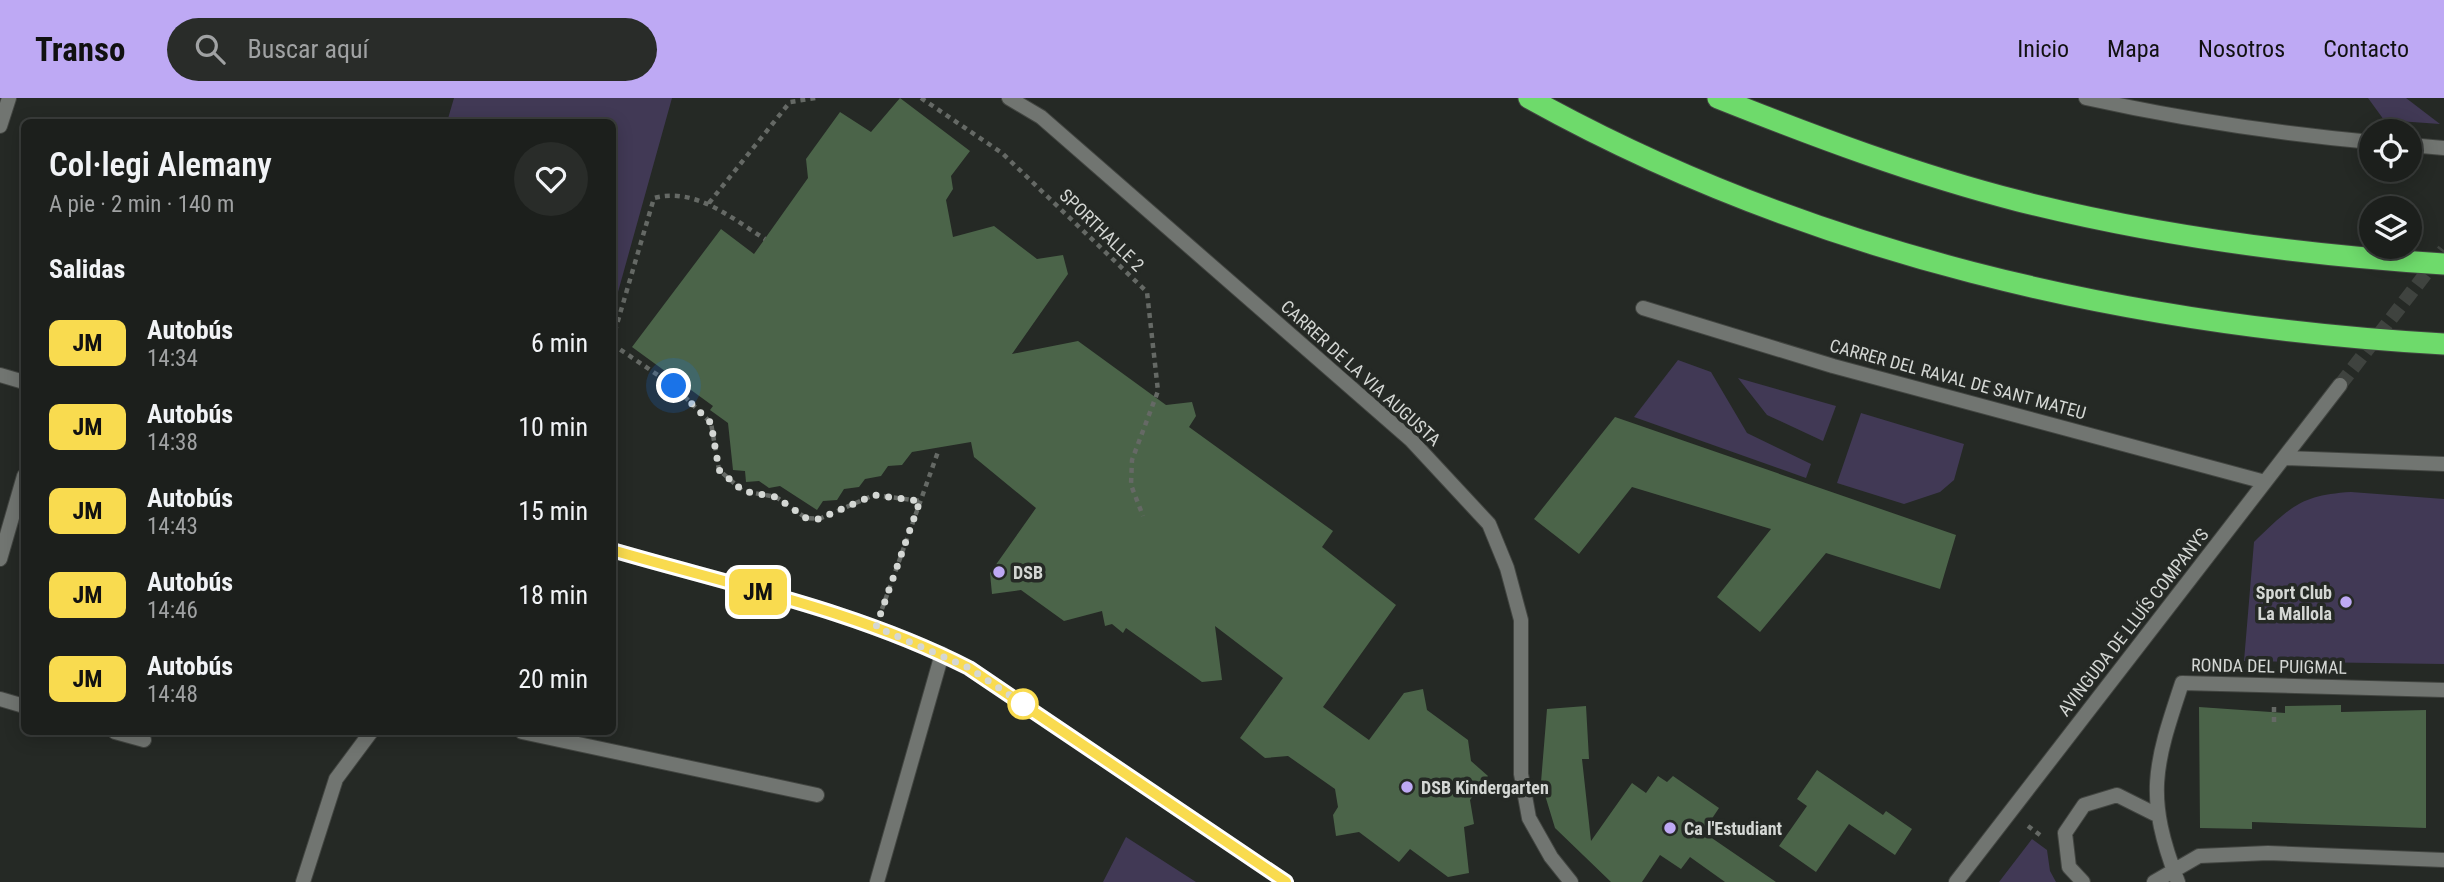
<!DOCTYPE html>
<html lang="es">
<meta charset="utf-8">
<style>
body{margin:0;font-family:"Roboto Condensed",sans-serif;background:#292c29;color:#f1f3f6;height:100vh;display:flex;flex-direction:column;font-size:26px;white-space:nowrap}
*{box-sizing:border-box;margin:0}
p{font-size:23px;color:#a0a2a3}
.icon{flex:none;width:38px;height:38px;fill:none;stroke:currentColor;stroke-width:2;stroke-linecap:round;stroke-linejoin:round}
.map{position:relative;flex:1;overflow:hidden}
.sheet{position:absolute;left:21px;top:21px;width:595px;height:616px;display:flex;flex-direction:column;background:#1c1f1c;border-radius:10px;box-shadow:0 4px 18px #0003,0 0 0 2px #3a3d3b}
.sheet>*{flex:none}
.badge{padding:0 14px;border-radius:10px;font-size:24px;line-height:46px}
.buttons{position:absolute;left:2359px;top:21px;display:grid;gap:14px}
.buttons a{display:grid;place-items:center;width:63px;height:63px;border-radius:50%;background:#1c1f1c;box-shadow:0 4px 18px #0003,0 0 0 2px #3a3d3b;font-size:35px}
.you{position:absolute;width:35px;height:35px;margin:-18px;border:5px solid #fff;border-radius:50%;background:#1a73e8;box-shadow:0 0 0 10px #1a73e833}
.map>.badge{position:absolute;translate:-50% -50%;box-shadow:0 0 0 4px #fff}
h2{padding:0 28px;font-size:26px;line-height:63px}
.round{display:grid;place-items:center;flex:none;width:74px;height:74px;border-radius:37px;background:#292c29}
.overview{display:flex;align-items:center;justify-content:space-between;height:119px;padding:0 28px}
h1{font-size:33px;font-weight:600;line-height:52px}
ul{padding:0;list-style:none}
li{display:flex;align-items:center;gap:21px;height:84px;padding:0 28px}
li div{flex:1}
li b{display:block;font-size:26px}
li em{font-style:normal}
li .badge{min-width:77px;font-weight:700;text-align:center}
header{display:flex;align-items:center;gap:42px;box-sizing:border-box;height:98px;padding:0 35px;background:#bea9f4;color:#111}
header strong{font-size:33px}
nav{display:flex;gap:38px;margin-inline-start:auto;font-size:24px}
.search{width:490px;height:63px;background:#292c29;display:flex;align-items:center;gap:18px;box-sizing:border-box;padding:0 24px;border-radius:38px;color:#a0a2a3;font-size:26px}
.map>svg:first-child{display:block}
.green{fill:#413955}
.building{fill:#4b6449}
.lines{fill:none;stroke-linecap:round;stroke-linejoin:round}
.minor-tunnel{stroke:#3f433f;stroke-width:14;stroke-dasharray:14 7;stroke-linecap:butt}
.service-casing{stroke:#424541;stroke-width:16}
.minor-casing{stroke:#424541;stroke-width:16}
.tertiary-casing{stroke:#424541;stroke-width:16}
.motorway-casing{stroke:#424541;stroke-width:23}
.path{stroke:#656965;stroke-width:4.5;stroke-dasharray:5 5;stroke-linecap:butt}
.service{stroke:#717571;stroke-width:14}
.minor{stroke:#717571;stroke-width:14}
.tertiary{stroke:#717571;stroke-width:14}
.motorway{stroke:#6eda6b;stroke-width:21}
.line-casing{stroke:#fff;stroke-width:16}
.line{stroke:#f9db4f;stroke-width:10}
.walk{stroke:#d4d7d4;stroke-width:7;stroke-dasharray:0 12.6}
.poi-dot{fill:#bea9f4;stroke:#252925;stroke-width:2.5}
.stop-dot{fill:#fff;stroke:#f9db4f;stroke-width:3.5}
.labels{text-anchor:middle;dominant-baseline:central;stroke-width:7;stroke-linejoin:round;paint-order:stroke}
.street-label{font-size:18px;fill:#d4d7d4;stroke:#252925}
.poi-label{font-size:18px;font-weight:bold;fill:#d4d7d4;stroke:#252925;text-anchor:start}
</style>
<header>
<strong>Transo</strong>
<div class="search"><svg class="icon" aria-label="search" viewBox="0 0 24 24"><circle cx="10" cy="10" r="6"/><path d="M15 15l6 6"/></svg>Buscar aquí</div>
<nav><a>Inicio</a><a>Mapa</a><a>Nosotros</a><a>Contacto</a></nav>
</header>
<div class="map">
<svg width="2444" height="784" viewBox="0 0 2444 784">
<rect width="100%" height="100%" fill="#252925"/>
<path class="green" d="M454,0H672L613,212L612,24H447Z
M2368,0H2406L2440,26L2384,22Z
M1678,262L1711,274L1747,335L1811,366L1806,380L1634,319Z
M1738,280L1836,308L1823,343L1767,317Z
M1861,315L1964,346L1954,382L1940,394L1904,406L1837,385Z
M2351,394L2444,401V566L2244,563L2254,444C2290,410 2299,397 2351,394Z
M1126,739L1196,784H1103Z
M2032,741L2047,752L2050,773L2056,784H1999Z"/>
<path class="building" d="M900,0L970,53L951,78L953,91L946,102L953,139L994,128L1037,161L1063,157L1068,176L1012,256L1078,243L1166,307L1192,304L1196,318L1189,329L1333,433L1322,449L1396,507L1323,609L1369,642L1404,595L1423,591L1427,612L1468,642L1471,663L1488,678L1470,702L1474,726L1464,729L1469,775L1448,779L1410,751L1399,764L1359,734L1336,738L1333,717L1338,709L1335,691L1288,658L1265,660L1240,640L1283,580L1215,528L1222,582L1202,584L1126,530L1123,535L1112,526L1105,528L1102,513L1064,523L1021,492L992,496L990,475L1036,410L974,359L971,344L912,354L902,367L888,368L881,378L865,381L859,389L844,391L837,402L823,403L817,412L780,388L769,390L759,383L746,384L745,373L733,372L728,325L710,312L713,308L632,249L721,131L754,156L808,80L806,61L840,14L871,34Z
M1615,319L1956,437L1940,491L1826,455L1760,534L1717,499L1771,431L1632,389L1579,456L1534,421Z
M2341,607V614L2426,612V730L2252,724V731L2200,730L2199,609L2285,615V608Z
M1586,608L1589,661H1582L1591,743L1632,685L1646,695L1658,678L1667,684L1673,678L1719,710L1703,734L1776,784H1725L1690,759L1681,771L1660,757L1642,784H1611L1555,730L1541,684L1547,611Z
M1817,672L1883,717L1886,713L1912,731L1895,757L1849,726L1816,774L1779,748L1807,708L1797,701Z"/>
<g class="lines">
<path class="minor-tunnel" d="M2340,287L2444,152"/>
<g class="service-casing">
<path id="service" d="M522,634L817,697"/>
</g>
<g class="minor-casing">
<path id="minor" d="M1009,0L1041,19L1411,342L1489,426L1507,470L1521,522V676L1529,720L1551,759L1571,784
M2086,0C2180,21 2275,35 2371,44
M0,28L9,0
M2410,47L2444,50
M1643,210L1833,268L2265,384
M2284,360L2444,366
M0,461L24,378
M0,601L24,608
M115,634L144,642
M303,784L336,681L371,634
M877,784L942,556
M1956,784L2340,287
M2083,784L2069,769L2065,735L2084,707L2117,697L2157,717
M2154,784L2199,758L2268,755L2444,762
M2178,784C2145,698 2154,669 2182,585L2444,592"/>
</g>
<g class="tertiary-casing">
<path id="tertiary" d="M0,277L24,284
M612,452C732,487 857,513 969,570L1286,784"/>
</g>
<g class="motorway-casing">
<path id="motorway" d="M1529,0C1808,155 2127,228 2444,246
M1718,0C1816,39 1917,77 2019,103C2158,138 2301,157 2444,166"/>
</g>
<path class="path" d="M921,0L1002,55L1147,194L1158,293L1132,362L1131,387L1143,418
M709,105L790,4L816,0
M612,243L654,100C696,89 731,120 765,141
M612,246L674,288L711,325L719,372L743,393L776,399L806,420L819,421L874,397L920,403
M882,511L939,351
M2274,624V608
M2028,728L2044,740"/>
<use href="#service" class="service"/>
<use href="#minor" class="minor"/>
<use href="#tertiary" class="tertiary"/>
<use href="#motorway" class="motorway"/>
</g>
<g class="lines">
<g class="line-casing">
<path id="line" d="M612,452C732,487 858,513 969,570L1286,784"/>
</g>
<use href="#line" class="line"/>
<path class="walk" d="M674,288L711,325L719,372L743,393L776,399L806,420L819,421L874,397L920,403L876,529L969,570L1023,606"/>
</g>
<g class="poi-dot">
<circle cx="999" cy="474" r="7"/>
<circle cx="2346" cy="504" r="7"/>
<circle cx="1407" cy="689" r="7"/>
<circle cx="1670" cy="730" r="7"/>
</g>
<circle class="stop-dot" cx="1023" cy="606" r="14"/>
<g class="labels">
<g class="street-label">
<text transform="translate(1102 132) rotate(44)">SPORTHALLE 2</text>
<text transform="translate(1361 275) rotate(42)">CARRER DE LA VIA AUGUSTA</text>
<text transform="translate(1958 281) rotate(15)">CARRER DEL RAVAL DE SANT MATEU</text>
<text transform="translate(2133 524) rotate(-52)">AVINGUDA DE LLUÍS COMPANYS</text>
<text transform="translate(2269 568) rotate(1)">RONDA DEL PUIGMAL</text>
</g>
<g class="poi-label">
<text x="1013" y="474">DSB</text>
<text x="2332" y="494" text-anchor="end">Sport Club<tspan x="2332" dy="21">La Mallola</tspan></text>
<text x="1421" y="689">DSB Kindergarten</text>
<text x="1684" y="730">Ca l'Estudiant</text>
</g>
</g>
</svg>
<div class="buttons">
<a><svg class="icon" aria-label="locate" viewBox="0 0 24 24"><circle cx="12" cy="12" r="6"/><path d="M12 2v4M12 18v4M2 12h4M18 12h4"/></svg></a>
<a><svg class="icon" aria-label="layers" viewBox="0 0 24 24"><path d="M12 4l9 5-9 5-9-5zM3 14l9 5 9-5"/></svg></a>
</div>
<div class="you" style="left:674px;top:288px"></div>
<b class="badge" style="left:758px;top:494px;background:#f9db4f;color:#111">JM</b>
<section class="sheet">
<div class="overview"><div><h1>Col·legi Alemany</h1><p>A pie · 2 min · 140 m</p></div><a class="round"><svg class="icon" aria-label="heart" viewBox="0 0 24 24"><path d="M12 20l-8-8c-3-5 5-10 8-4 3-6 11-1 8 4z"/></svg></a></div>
<h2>Salidas</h2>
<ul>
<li><span class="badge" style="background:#f9db4f;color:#111">JM</span><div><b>Autobús</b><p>14:34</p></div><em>6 min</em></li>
<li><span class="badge" style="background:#f9db4f;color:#111">JM</span><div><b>Autobús</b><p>14:38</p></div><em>10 min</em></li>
<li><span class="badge" style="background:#f9db4f;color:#111">JM</span><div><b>Autobús</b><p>14:43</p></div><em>15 min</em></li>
<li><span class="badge" style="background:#f9db4f;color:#111">JM</span><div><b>Autobús</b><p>14:46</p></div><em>18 min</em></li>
<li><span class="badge" style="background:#f9db4f;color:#111">JM</span><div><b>Autobús</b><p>14:48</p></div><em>20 min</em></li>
</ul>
</section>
</div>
